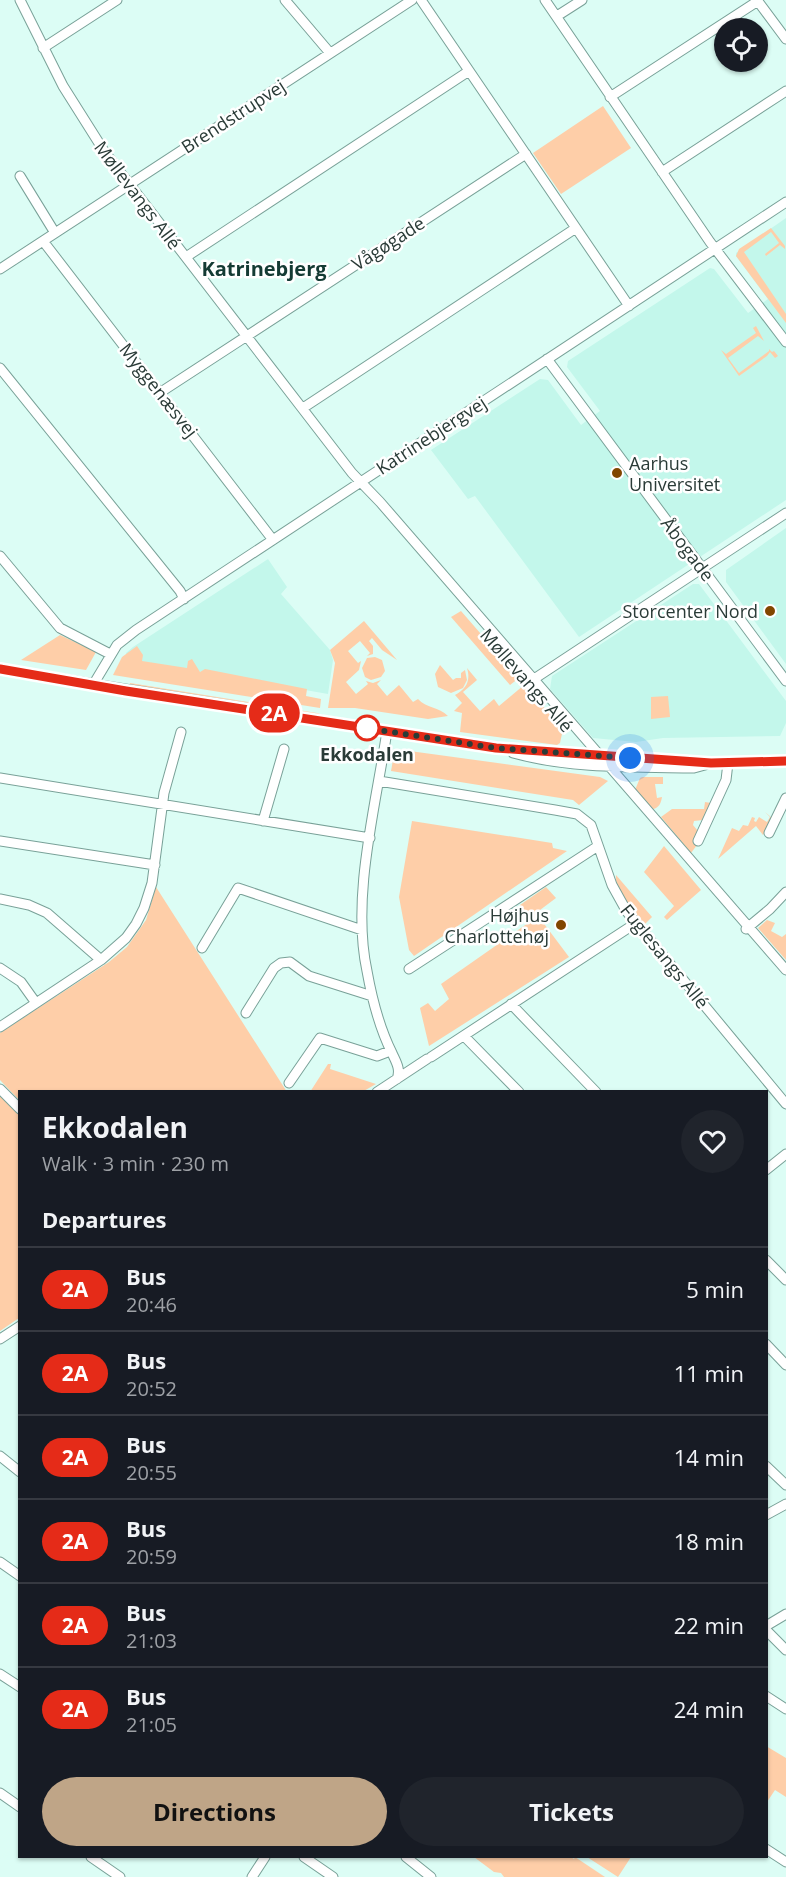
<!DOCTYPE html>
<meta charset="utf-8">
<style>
body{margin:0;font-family:"Open Sans",sans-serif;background:#20242c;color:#f1f3f6;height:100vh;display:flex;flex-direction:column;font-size:22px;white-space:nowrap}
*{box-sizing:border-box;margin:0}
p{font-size:20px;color:#9ea1a6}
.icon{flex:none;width:33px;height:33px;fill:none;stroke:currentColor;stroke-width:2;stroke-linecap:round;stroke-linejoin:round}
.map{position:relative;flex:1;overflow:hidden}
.details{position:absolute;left:18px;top:1090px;width:750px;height:768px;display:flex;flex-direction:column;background:#171b24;border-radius:0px;box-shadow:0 2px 4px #0004}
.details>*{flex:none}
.badge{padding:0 12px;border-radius:20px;font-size:21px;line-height:39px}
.buttons{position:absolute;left:714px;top:18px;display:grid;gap:12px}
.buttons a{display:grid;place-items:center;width:54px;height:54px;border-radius:50%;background:#171b24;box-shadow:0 2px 4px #0004;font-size:30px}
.you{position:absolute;width:30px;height:30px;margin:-15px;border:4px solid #fff;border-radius:50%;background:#1a73e8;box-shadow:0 0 0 9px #1a73e833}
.map>.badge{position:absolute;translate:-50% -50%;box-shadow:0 0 0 3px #fff}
h2{padding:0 24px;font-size:22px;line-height:54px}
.round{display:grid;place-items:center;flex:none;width:63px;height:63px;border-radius:32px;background:#20242c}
.head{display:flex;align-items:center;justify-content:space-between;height:102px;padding:0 24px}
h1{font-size:28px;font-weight:700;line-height:45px}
.button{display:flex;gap:12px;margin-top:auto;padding:12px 24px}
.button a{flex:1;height:69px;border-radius:36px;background:#bfa587;color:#111;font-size:24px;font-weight:700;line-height:69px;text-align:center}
.button a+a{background:#20242c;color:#f1f3f6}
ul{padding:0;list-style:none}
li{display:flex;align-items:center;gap:18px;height:84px;padding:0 24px;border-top:2px solid #363941}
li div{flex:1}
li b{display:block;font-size:22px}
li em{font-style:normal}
li .badge{min-width:66px;font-weight:700;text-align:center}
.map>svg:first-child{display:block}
.built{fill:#c3f7eb}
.green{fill:#fecea8}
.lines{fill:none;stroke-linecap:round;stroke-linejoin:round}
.minor-casing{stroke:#79a198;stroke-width:11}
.minor{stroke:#fff;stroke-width:9}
.line-casing{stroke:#fff;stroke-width:14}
.line{stroke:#e52b18;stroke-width:9}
.walk{stroke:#2a3b37;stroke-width:6;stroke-dasharray:0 10.8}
.poi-dot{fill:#824600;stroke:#fff;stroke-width:2}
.stop-dot{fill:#fff;stroke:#e52b18;stroke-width:3}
.labels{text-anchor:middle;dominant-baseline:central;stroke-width:5;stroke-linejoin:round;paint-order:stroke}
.street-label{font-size:18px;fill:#2a3b37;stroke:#fff}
.poi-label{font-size:18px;fill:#2a3b37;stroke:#fff;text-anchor:end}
.stop-label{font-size:18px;font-weight:bold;fill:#2a3b37;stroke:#fff}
.neighbourhood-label{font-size:20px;font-weight:bold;fill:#143b34;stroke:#fff}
</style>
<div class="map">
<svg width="786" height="1877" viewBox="0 0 786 1877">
<rect width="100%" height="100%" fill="#dcfdf5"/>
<path class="built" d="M786,218V500L579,637L475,496L468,499L431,450L540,379L548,380L581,425L600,411L567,367L568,361L710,268L714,269L748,313L768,299L736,256V253Z
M786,528V664L726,582V570Z
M268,559L287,587L281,594L330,650L333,660L328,694L127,659L126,653L133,647Z
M693,584H699L786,701V723L780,736L663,738L636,742L593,738L550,689L552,676Z"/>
<path class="green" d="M603,106L631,148L561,194L533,153Z
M771,228L785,246V249L780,245L766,256L765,254L779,243L771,232L744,252L786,314V323L736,256L739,249Z
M756,326L764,341L758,336L728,358L739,373L769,351V349L772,352L774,351L778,356L775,358L770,352L767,356L739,376L721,350L726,354L756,333L753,328Z
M461,611L519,678L510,685L451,617Z
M364,621L397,660L382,650L372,638L369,641L373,646V654L367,656L370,653L360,641L348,651L358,663L361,661L359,670L346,682L356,694L368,684L366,681L373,683L381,680L377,684L387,696L399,685L413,702L418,699C426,708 439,707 448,716L428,719L355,708H328L335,663L330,650Z
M60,635L96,652L86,670L21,660Z
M137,646L143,655L142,661L187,668L188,661L192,659L200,672L205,669L307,689L306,696L321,699L320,708L113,675L122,657Z
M375,657L382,660L385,671L381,677L371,680L365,677L362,668L367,658Z
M440,665L453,680L456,678H461V673L465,670L467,680L463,688L451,693L438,687L435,674Z
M467,668L477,680L463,692L480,711L494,699L499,706L524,685L563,729L560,743L557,745L460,732L462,713L454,711L462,703L455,695C466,689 471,681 467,668Z
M130,683L317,713L320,714L318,716L129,686Z
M668,696L670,717L651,719V697Z
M395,749L600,777L608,781L579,805L573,800L391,771Z
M642,777H663V784H655L657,798L662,797C661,803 659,808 653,809L635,790L640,778Z
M705,802L711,803L703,820L694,821L693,825L698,831L693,843L697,845L691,853L661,817L672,809H704Z
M765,812L772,818L763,835L756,826L718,859L732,828L739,831L743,825L748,826L752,817L755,818L754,821L756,822L759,817L767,822L770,817Z
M412,821L552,843L553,848L567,851L414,956L409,950L399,897Z
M664,846L701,890L667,920L664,917L674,906L644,872Z
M616,875L652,917L644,925C633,912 614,892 616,875Z
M156,887L287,1092H20L19,1100L0,1080V1033L109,962L127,947L146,920Z
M546,887L556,898L536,913L569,957L429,1046L420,1008L428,1003L435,1011L449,999L441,984L531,921L520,905Z
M767,920L775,923L771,931L782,937L786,934V960L758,928Z
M328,1064H331L330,1069L376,1084L362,1092H310Z
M0,1096L20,1116L19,1318L0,1331Z
M766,1746L786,1758V1797L775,1790L767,1802Z
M474,1857H571L574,1859L575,1857L605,1877H504L501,1873L494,1872Z
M587,1857H631L618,1877Z"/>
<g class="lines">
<g class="minor-casing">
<path id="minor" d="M20,0L63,86L104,151L352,473L380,502L786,970
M285,0L330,53
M421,0L629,306
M545,0L710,242L786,342
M757,0L786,39
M557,16L582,0
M43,48L117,0
M610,97L758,1
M662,172L786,91
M20,176L55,233
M43,241L273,540
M186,257L469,71
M0,269L412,0
M547,359L786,681
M0,368L180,591L184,599
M161,392L526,154
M303,408L576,228
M0,556L60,628L110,654
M0,669L496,748L711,763L786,761
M534,679L786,513
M93,685L117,645L136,630L786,202
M387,731C376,805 351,897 367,971C372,999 379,1027 392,1053C396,1062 401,1069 397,1079
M513,753C571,769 634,767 694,768L705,765
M0,778L370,838
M379,781L555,810L577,814L591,825L612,885L627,912L786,1104
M263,821L284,749
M769,833L786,798
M0,841L155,865
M698,841L726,780L728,763
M0,899L29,905L47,913L101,960
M746,929L770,909L786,892
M202,948L238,888L362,930
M0,968L21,982L36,1003
M409,969L598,846
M511,1004L596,1092
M246,1013L274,968L281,963L290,962L309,976L372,996
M0,1027L101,960L126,938L136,924L144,908L152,883L164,793L181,732
M464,1036L519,1092
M431,1057L636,923
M289,1083L320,1038L377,1056L390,1051
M0,1089L20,1109
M377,1092L427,1059
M766,1170L786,1154
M766,1260L786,1280
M0,1339L20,1326
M766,1344L786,1365
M0,1456L20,1472
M766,1466L786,1485
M766,1515L786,1504
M0,1562L20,1576
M766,1626L786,1614
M766,1630L786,1650
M0,1674L20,1687
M766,1696L786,1709
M0,1793L20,1807
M766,1849L786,1862
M91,1857L120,1877
M304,1857L333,1877
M406,1857L431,1877
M252,1877L265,1857"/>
</g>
<use href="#minor" class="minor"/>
</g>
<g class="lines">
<g class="line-casing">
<path id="line" d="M0,669L126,691L496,748L711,763L786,761"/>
</g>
<use href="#line" class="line"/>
<path class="walk" d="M367,728H365L496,748L630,758"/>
</g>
<g class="poi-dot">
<circle cx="617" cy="473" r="6"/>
<circle cx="770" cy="611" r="6"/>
<circle cx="561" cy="925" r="6"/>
</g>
<circle class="stop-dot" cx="367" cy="728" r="12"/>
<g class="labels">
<g class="street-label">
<text transform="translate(233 116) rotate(-33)">Brendstrupvej</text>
<text transform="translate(138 195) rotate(53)">Møllevangs Allé</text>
<text transform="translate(388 243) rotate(-33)">Vågøgade</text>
<text transform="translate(159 390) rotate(52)">Myggenæsvej</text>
<text transform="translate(431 435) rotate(-33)">Katrinebjergvej</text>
<text transform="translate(688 549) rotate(53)">Åbogade</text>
<text transform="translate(527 680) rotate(49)">Møllevangs Allé</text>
<text transform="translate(665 956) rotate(51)">Fuglesangs Allé</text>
</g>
<g class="poi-label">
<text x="629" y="463" text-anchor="start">Aarhus<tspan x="629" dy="21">Universitet</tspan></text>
<text x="758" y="611">Storcenter Nord</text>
<text x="549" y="915">Højhus<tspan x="549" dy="21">Charlottehøj</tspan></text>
</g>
<g class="stop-label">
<text x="367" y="754">Ekkodalen</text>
</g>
<g class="neighbourhood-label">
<text x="264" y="268">Katrinebjerg</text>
</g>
</g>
</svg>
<div class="buttons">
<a><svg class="icon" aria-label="locate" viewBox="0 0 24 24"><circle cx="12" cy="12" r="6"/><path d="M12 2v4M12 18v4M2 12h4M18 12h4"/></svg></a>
</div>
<div class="you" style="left:630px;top:758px"></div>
<b class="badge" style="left:274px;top:713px;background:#e52b18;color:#fff">2A</b>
<section class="details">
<div class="head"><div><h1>Ekkodalen</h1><p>Walk · 3 min · 230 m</p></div><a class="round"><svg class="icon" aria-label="heart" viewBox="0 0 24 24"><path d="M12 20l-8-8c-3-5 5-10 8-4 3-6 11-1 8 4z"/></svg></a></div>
<h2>Departures</h2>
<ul>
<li><span class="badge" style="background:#e52b18;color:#fff">2A</span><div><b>Bus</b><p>20:46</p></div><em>5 min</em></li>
<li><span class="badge" style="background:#e52b18;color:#fff">2A</span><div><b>Bus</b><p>20:52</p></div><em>11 min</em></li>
<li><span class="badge" style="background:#e52b18;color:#fff">2A</span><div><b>Bus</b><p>20:55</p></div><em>14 min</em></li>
<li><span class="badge" style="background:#e52b18;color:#fff">2A</span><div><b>Bus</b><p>20:59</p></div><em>18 min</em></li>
<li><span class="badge" style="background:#e52b18;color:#fff">2A</span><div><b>Bus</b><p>21:03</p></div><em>22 min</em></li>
<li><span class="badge" style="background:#e52b18;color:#fff">2A</span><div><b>Bus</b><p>21:05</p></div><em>24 min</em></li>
</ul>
<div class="button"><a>Directions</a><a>Tickets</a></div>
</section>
</div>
